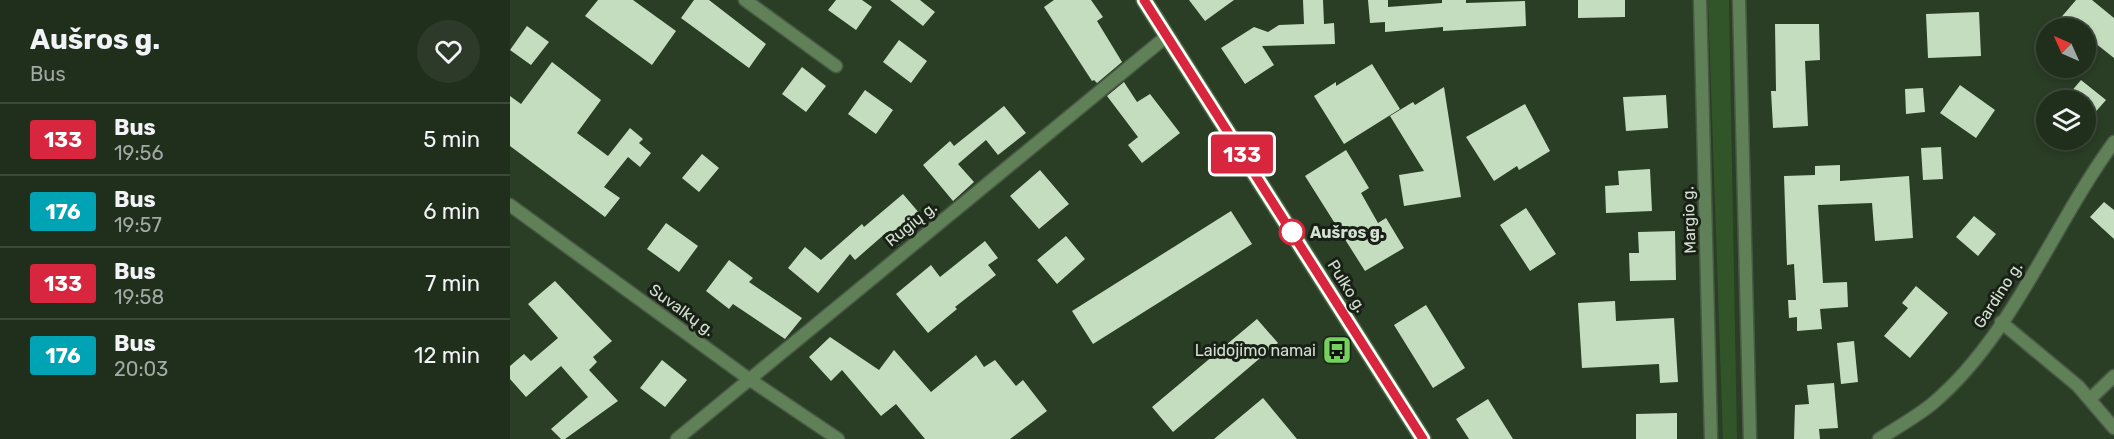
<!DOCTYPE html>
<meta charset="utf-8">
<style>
body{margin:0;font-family:Rubik,sans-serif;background:#2d3a29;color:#f1f3f6;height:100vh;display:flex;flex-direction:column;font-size:22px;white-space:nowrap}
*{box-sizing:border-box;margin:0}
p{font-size:20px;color:#a2a8a3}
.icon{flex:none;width:33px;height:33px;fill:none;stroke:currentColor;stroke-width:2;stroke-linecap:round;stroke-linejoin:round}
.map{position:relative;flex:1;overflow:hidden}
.details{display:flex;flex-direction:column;background:#202e1c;width:510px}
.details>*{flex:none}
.badge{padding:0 12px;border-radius:4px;font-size:21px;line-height:39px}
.needle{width:39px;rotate:315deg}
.tools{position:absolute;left:1526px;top:18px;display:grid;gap:12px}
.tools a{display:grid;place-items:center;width:60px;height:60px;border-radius:50%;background:#202e1c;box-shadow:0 3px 9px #0003,0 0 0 2px #3d4a3b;font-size:30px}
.map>.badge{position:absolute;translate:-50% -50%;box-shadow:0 0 0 3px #fff}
.round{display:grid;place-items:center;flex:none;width:63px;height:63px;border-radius:32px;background:#2d3a29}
.overview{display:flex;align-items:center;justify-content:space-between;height:102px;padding:0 30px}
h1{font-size:28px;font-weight:700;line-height:45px}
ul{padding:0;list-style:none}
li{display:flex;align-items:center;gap:18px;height:72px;padding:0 30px;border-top:2px solid #3d4a3b}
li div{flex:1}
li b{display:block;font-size:22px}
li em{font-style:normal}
li .badge{min-width:66px;font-weight:700;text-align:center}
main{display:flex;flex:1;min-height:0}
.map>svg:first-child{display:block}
.green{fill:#325429}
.building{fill:#c5ddbf}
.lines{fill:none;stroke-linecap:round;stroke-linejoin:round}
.minor-casing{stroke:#495a44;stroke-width:15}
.primary-casing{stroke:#495a44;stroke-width:18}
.minor{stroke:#608158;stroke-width:12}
.primary{stroke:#85ca74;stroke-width:15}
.line-casing{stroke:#fff;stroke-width:14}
.line{stroke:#d7263d;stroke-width:9}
.stop-dot{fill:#fff;stroke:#d7263d;stroke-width:3}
.labels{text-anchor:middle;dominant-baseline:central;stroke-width:6;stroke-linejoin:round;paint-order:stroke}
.street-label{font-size:16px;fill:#d4e0d1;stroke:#192117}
.stop-label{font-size:16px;font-weight:bold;fill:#d4e0d1;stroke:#192117;text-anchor:start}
.poi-label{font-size:16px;fill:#d4e0d1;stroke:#192117;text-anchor:end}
</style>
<main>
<section class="details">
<div class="overview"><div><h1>Aušros g.</h1><p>Bus</p></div><a class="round"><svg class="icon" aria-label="heart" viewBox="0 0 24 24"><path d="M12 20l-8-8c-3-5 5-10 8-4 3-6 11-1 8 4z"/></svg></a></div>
<ul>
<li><span class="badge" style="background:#d7263d;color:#fff">133</span><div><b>Bus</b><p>19:56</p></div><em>5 min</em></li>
<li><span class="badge" style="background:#00a3b4;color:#fff">176</span><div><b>Bus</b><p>19:57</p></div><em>6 min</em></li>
<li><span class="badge" style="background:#d7263d;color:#fff">133</span><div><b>Bus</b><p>19:58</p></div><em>7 min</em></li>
<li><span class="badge" style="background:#00a3b4;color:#fff">176</span><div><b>Bus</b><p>20:03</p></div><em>12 min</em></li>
</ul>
</section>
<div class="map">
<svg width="1604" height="439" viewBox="0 0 1604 439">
<rect width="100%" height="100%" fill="#2a3d25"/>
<path class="green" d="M1198,0H1219L1227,439H1213Z"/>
<path class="building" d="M88,0H123L166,31L142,65L75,16Z
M184,0H199L256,44L239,68L171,18Z
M326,0H352L362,7L346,30L318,10Z
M380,0H410L425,12L413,26Z
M544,0H581L593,17L587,21L612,62L587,83L584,80L582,81L534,7Z
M679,0H724L695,21Z
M793,0H813L814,24L824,23L825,44L752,46L764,65L735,84L711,48L744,27L758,32L769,25L794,24Z
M858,0H878V7L932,3V0H956V3L1015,1L1016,26L933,31V27L875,32V22L860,23Z
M1068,0H1115V17L1068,18Z
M1566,0H1582L1604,18V58L1575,35V28H1542Z
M1469,12L1471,56L1418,58L1416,14Z
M1265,24H1309L1310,60L1295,61L1298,126L1263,128L1261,91H1266Z
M17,26L39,42L21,65L0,50Z
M389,40L417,61L401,83L373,62Z
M42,62L91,100L67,133L98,156L120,128L133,139L129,143L141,153L130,167L118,157L94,187L110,198L95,217L0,146V96L11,104Z
M862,64L890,109L834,144L804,96L826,82V86Z
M292,67L316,86L296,112L272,94Z
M1571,80L1596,100L1575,124V100H1554Z
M614,82L627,102L640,94L670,133L632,163L618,145L628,137L597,96Z
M1450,85L1485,110L1466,138L1430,113Z
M934,87L951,197L894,206L889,175L914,171L880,116L903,102L905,105Z
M1413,88L1415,112L1396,114L1395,89Z
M355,90L383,110L366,134L338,114Z
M1156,95L1158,128L1116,131L1113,97Z
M1015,104L1040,151L1009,170L1007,166L984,181L956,137Z
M494,106L516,133L488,155L476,140L448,164L464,182L443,201L413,165L440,141L444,146Z
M1431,147L1433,179L1413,180L1411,148Z
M836,150L859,188L851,193L868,223L876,218L894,248L855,271L795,176Z
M192,154L209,168L189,192L172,178Z
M1330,165V181L1399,176L1403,238L1365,241L1362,203L1308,205L1313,283L1337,282L1338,307L1310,309L1312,329L1287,331V317L1279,318L1278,300H1286L1284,264L1277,265L1274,176L1305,175V166Z
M1140,169L1142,211L1096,213L1095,186L1109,185L1108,171Z
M530,170L559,204L529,229L500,196Z
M393,194L416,221L388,245L377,232L345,260L340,254L308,293L278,268L295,247L311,260L352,224L354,227Z
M1594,202L1604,210V239L1580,217Z
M1016,208L1046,254L1020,271L990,225Z
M721,211L742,244L583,344L562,311Z
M1464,216L1486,234L1468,256L1446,237Z
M156,223L188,246L169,272L137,249Z
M1165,231L1166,280L1120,281L1119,253H1129L1128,232Z
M556,236L575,259L547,284L527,260Z
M475,241L488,258L478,265L486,275L445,307L447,309L418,333L386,294L421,265L430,277Z
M219,260L243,278L239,282L292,318L275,339L223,304L219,309L196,291Z
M45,281L102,341L83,357L87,362L79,370L108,401L55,439H51L41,429L78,397L51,366L16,397L0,379V366L14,354L21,361L48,338L18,304Z
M1406,286L1438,313L1400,358L1374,336L1398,308L1392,303Z
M1105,301L1106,321L1164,318L1168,382L1150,383L1149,364L1072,368L1068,303Z
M916,305L955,368L923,388L884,325Z
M747,319L768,343L663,432L642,407Z
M320,337L369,370L384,350L421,392L466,355L474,367L485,360L506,386L513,380L537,411L500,439H415L386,404L371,416L332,370L321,381L299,357Z
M1344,341L1348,382L1331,384L1327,343Z
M152,360L177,380L155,407L130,388Z
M1324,383L1328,428L1309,429L1310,439H1284L1285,405L1299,404L1297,385Z
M753,398L787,439H704Z
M978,399L1003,439H959L946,419Z
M1167,413V439H1126V414Z"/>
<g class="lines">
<g class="minor-casing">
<path id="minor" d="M235,0L326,66
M1190,0L1201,439
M1229,0L1240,439
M0,205L239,379L328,439
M1491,322L1568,386L1604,428
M1580,399L1604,376
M167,439L657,36
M1369,439C1386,428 1406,417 1422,404C1502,337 1543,225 1604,142"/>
</g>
<g class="primary-casing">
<path id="primary" d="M634,0L913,439"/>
</g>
<use href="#minor" class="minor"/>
<use href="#primary" class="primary"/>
</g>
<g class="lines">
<g class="line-casing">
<path id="line" d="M634,0L913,439"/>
</g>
<use href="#line" class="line"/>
</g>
<defs>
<g id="bus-square" transform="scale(1.5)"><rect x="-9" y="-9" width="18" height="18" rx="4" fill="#74d25c" stroke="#192117"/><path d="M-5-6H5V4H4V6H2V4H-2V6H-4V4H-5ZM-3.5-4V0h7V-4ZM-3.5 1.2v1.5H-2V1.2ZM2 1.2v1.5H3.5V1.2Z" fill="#111"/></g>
</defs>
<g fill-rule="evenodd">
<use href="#bus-square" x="827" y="350"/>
</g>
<circle class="stop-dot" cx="782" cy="232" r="12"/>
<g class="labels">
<g class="street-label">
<text transform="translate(1179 220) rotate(-92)">Margio g.</text>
<text transform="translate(401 224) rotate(-39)">Rugių g.</text>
<text transform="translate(837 286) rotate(58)">Pulko g.</text>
<text transform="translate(1488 295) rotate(-57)">Gardino g.</text>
<text transform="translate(172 310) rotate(36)">Suvalkų g.</text>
</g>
<g class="stop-label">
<text x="800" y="232">Aušros g.</text>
</g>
<g class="poi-label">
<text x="806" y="350">Laidojimo namai</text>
</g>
</g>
</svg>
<div class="tools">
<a><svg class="needle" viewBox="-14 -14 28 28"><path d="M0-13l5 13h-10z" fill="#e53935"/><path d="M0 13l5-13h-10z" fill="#a2a8a3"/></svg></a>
<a><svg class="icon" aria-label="layers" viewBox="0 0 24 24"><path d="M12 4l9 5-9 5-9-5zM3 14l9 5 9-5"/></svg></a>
</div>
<b class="badge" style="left:732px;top:154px;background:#d7263d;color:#fff">133</b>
</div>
</main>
